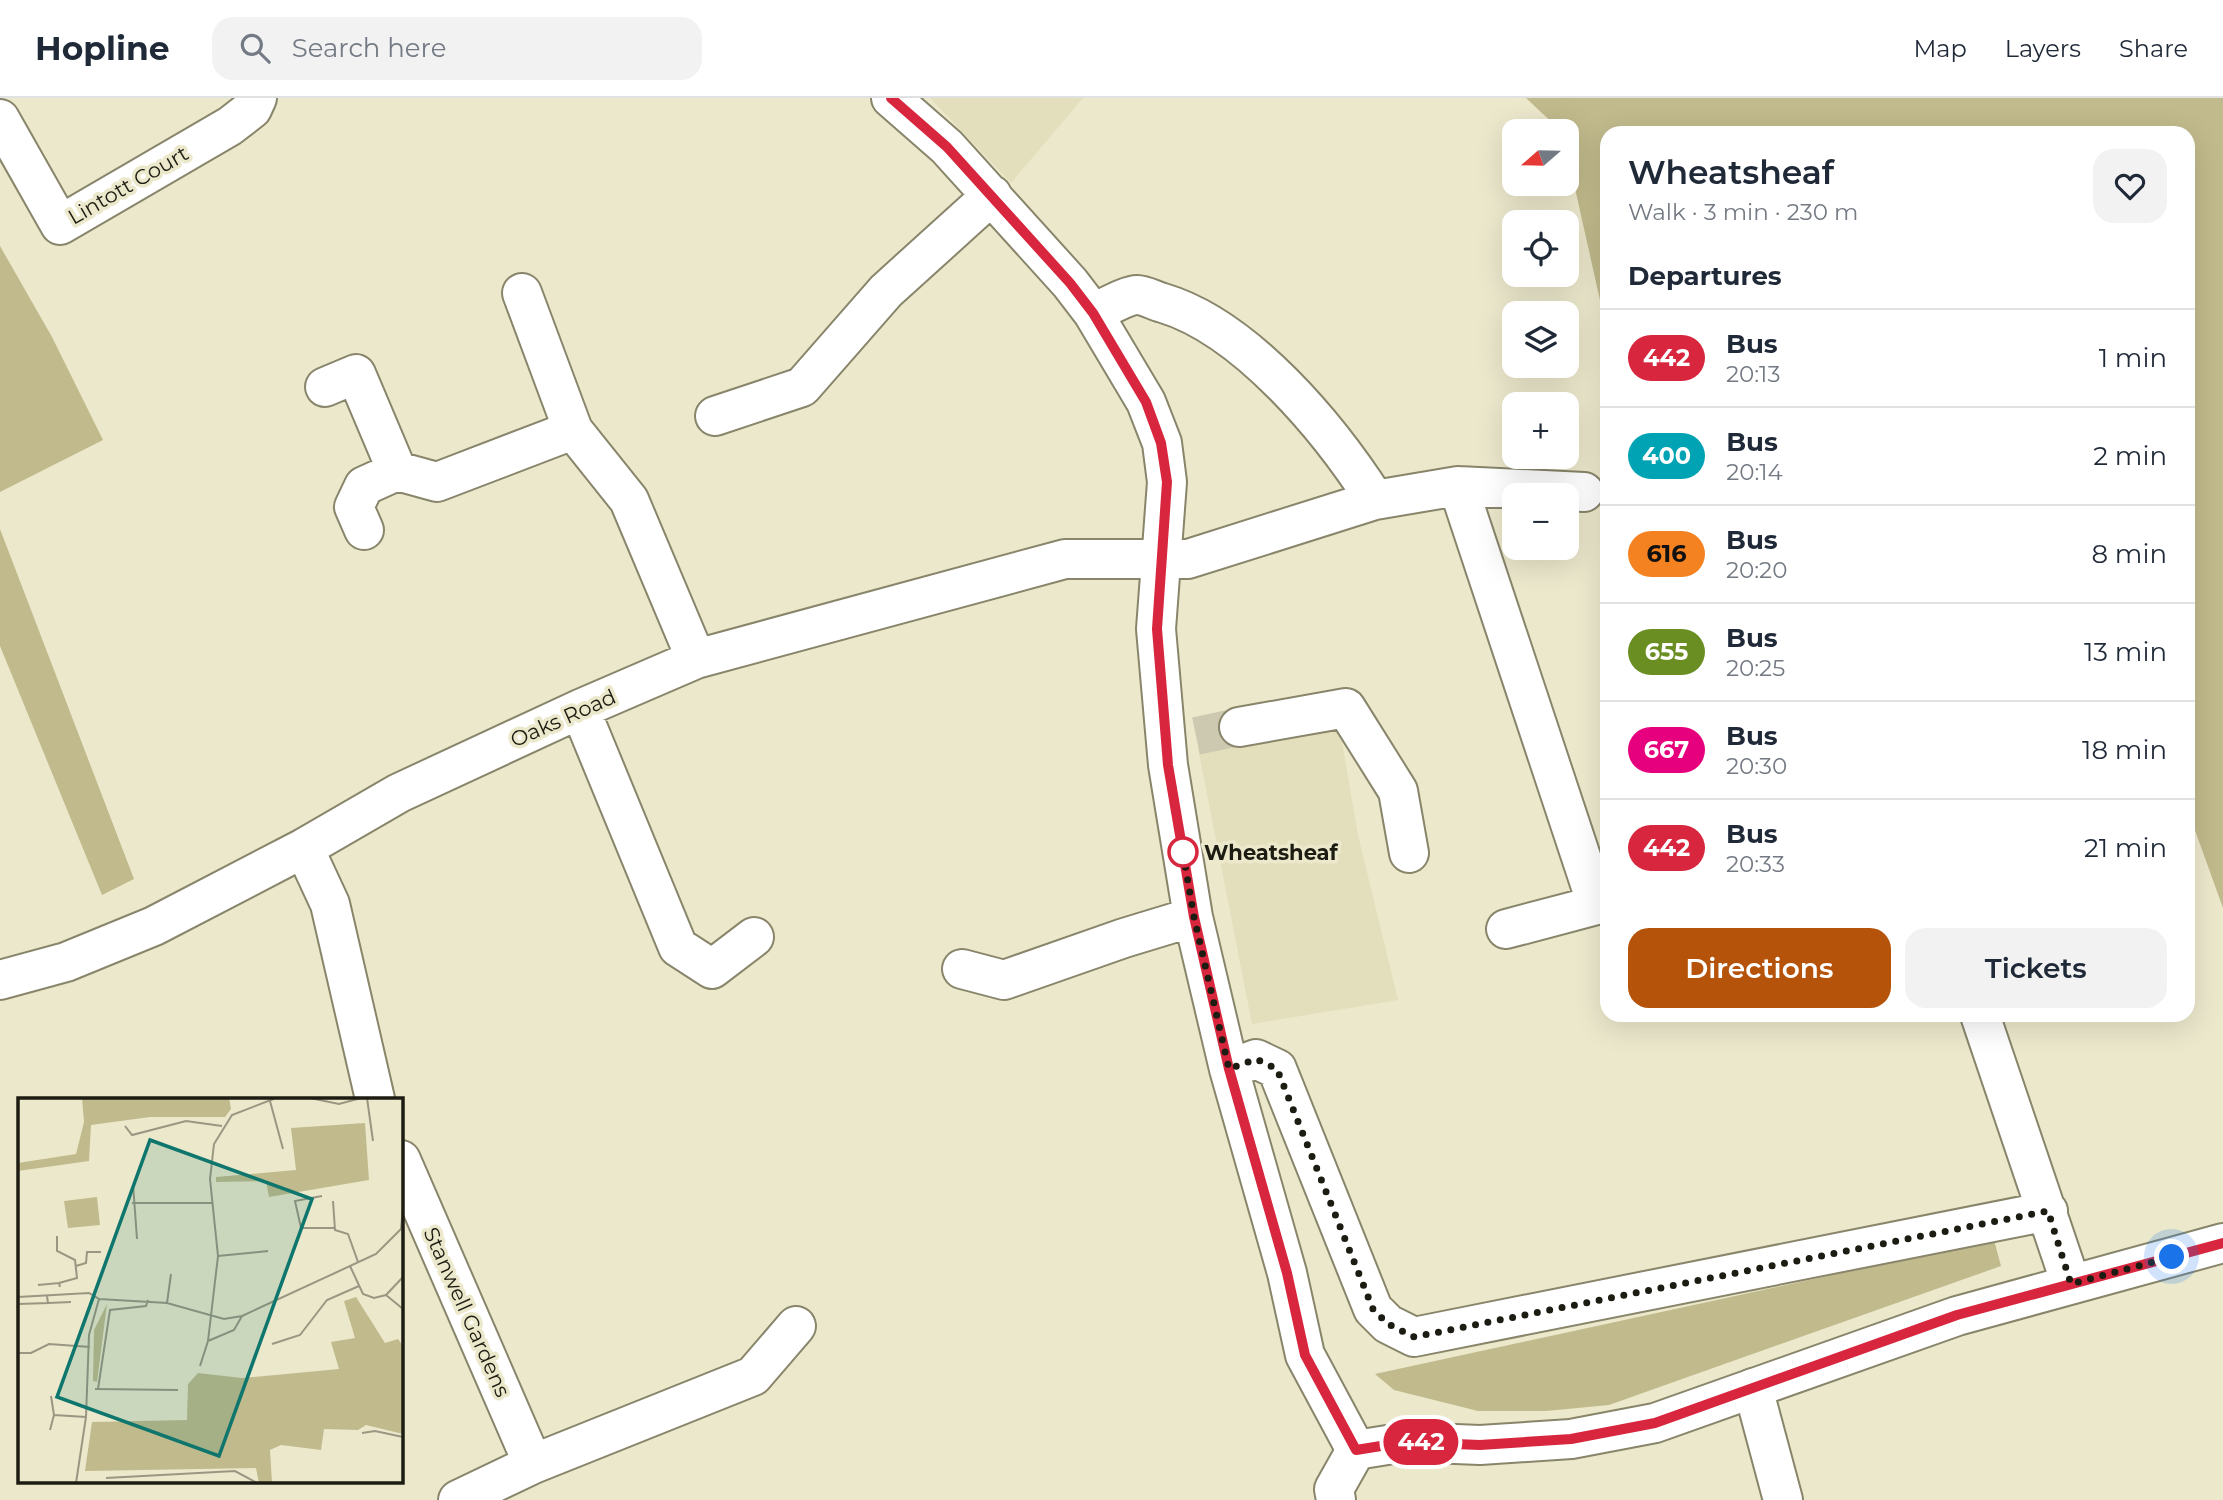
<!DOCTYPE html>
<meta charset="utf-8">
<style>
body{margin:0;font-family:Montserrat,sans-serif;background:#f2f2f3;color:#1f2937;height:100vh;display:flex;flex-direction:column;font-size:26px;white-space:nowrap}
*{box-sizing:border-box;margin:0}
p{font-size:23px;color:#747a83}
.icon{flex:none;width:38px;height:38px;fill:none;stroke:currentColor;stroke-width:2;stroke-linecap:round;stroke-linejoin:round}
.map{position:relative;flex:1;overflow:hidden}
.side{position:absolute;left:1600px;top:28px;width:595px;height:896px;display:flex;flex-direction:column;background:#fff;border-radius:21px;box-shadow:0 7px 28px #0002}
.side>*{flex:none}
.badge{padding:0 14px;border-radius:23px;font-size:24px;line-height:46px}
.needle{width:46px;rotate:250deg}
.tools{position:absolute;left:1502px;top:21px;display:grid;gap:14px}
.tools a{display:grid;place-items:center;width:77px;height:77px;border-radius:14px;background:#fff;box-shadow:0 7px 28px #0002;font-size:35px}
.you{position:absolute;width:35px;height:35px;margin:-18px;border:5px solid #fff;border-radius:50%;background:#1a73e8;box-shadow:0 0 0 10px #1a73e833}
.map>.badge{position:absolute;translate:-50% -50%;box-shadow:0 0 0 4px #fff}
h2{padding:0 28px;font-size:26px;line-height:63px}
.round{display:grid;place-items:center;flex:none;width:74px;height:74px;border-radius:21px;background:#f2f2f3}
.headline{display:flex;align-items:center;justify-content:space-between;height:119px;padding:0 28px}
h1{font-size:33px;font-weight:600;line-height:52px}
.cta{display:flex;gap:14px;margin-top:auto;padding:14px 28px}
.cta a{flex:1;height:80px;border-radius:21px;background:#b45309;color:#fff;font-size:28px;font-weight:600;line-height:80px;text-align:center}
.cta a+a{background:#f2f2f3;color:#1f2937}
ul{padding:0;list-style:none}
li{display:flex;align-items:center;gap:21px;height:98px;padding:0 28px;border-top:2px solid #e0e1e3}
li div{flex:1}
li b{display:block;font-size:26px}
li em{font-style:normal}
li .badge{min-width:77px;font-weight:700;text-align:center}
header{display:flex;align-items:center;gap:42px;box-sizing:border-box;height:98px;padding:0 35px;background:#fff;border-bottom:2px solid #e0e1e3}
header strong{font-size:33px}
nav{display:flex;gap:38px;margin-inline-start:auto;font-size:24px}
.search{width:490px;height:63px;background:#f2f2f3;display:flex;align-items:center;gap:18px;box-sizing:border-box;padding:0 24px;border-radius:21px;color:#747a83;font-size:26px}
.map>svg:first-child{display:block}
.built{fill:#e3debb}
.green{fill:#c1ba8c}
.lines{fill:none;stroke-linecap:round;stroke-linejoin:round}
.minor-tunnel{stroke:#cdc9b0;stroke-width:38;stroke-dasharray:38 19;stroke-linecap:butt}
.minor-casing{stroke:#88856b;stroke-width:42}
.major-casing{stroke:#88856b;stroke-width:42}
.minor{stroke:#fff;stroke-width:38}
.major{stroke:#fff;stroke-width:38}
.line-casing{stroke:#fff;stroke-width:16}
.line{stroke:#d7263d;stroke-width:10}
.walk{stroke:#1d1c12;stroke-width:7;stroke-dasharray:0 12.6}
.stop-dot{fill:#fff;stroke:#d7263d;stroke-width:3.5}
.labels{text-anchor:middle;dominant-baseline:central;stroke-width:7;stroke-linejoin:round;paint-order:stroke}
.street-label{font-size:21px;fill:#1d1c12;stroke:#ece8cc}
.stop-label{font-size:21px;font-weight:bold;fill:#1d1c12;stroke:#ece8cc;text-anchor:start}
.inset-road{fill:none;stroke:#999682;stroke-width:2}
.view{fill:#0f766e;fill-opacity:0.15;stroke:#0f766e;stroke-width:3.5}
.inset-edge{fill:none;stroke:#1d1c12;stroke-width:3.5}
</style>
<header>
<strong>Hopline</strong>
<div class="search"><svg class="icon" aria-label="search" viewBox="0 0 24 24"><circle cx="10" cy="10" r="6"/><path d="M15 15l6 6"/></svg>Search here</div>
<nav><a>Map</a><a>Layers</a><a>Share</a></nav>
</header>
<div class="map">
<svg width="2223" height="1402" viewBox="0 0 2223 1402">
<rect width="100%" height="100%" fill="#ece8cc"/>
<path class="built" d="M930,0H1083L1011,85Z
M1338,620L1358,737L1398,902L1252,926L1198,650Z"/>
<path class="green" d="M1526,0H2223V810L2188,713V35H1606V229L1566,50V33H1561Z
M0,148L52,239L103,342L0,394Z
M0,431L134,781L102,797L0,548Z
M1994,1142L2001,1168L1609,1307L1546,1313H1478L1394,1292L1375,1276Z"/>
<g class="lines">
<path class="minor-tunnel" d="M1196,638L1239,629"/>
<g class="minor-casing">
<path id="minor" d="M891,0L947,49L1070,185L1093,215L1146,304L1162,345L1167,384L1156,531L1168,667L1193,819L1229,971L1287,1175L1305,1257L1356,1352
M0,21L60,127L230,28L252,11L257,0
M522,195L573,332L629,402L696,561
M1093,215C1103,211 1127,197 1137,197C1145,197 1155,203 1163,205C1246,230 1329,330 1375,402
M325,289L356,276L397,373L437,384L573,332
M715,318L802,289L886,193L992,97
M1458,388L1597,807L1506,831
M364,432L354,409L364,388L397,373
M580,611L678,849L712,871L754,839
M1239,629L1346,610L1398,693L1409,755
M304,750L330,806L375,1001
M962,871L1004,882L1124,840L1193,819
M0,882L66,864L154,828L304,750L399,695L580,611L696,561L1065,461H1188L1375,402L1458,388L1584,394
M1980,917L2071,1186
M1229,971L1256,961L1277,971L1373,1211L1388,1226L1414,1239L2048,1113
M401,1062L533,1366
M1753,1290L1783,1402
M458,1402L533,1366L753,1278L796,1228"/>
</g>
<g class="major-casing">
<path id="major" d="M1336,1402L1334,1391L1356,1352L1406,1344L1480,1347L1571,1341L1655,1325L1957,1218L2223,1145"/>
</g>
<use href="#minor" class="minor"/>
<use href="#major" class="major"/>
</g>
<g class="lines">
<g class="line-casing">
<path id="line" d="M891,0L947,49L1070,185L1093,215L1146,304L1161,345L1167,384L1157,531L1168,667L1194,819L1229,971L1287,1175L1305,1257L1356,1352L1406,1344L1480,1347L1571,1341L1655,1325L1957,1217L2223,1145"/>
</g>
<use href="#line" class="line"/>
<path class="walk" d="M1183,754L1181,743L1194,819L1229,971L1256,961L1277,971L1373,1211L1388,1226L1414,1239L2048,1113L2071,1186L2172,1159"/>
</g>
<circle class="stop-dot" cx="1183" cy="754" r="14"/>
<g class="labels">
<g class="street-label">
<text transform="translate(128 87) rotate(-30)">Lintott Court</text>
<text transform="translate(563 620) rotate(-24)">Oaks Road</text>
<text transform="translate(467 1214) rotate(66)">Stanwell Gardens</text>
</g>
<g class="stop-label">
<text x="1204" y="754">Wheatsheaf</text>
</g>
</g>
<g transform="translate(18 1000)">
<rect width="385" height="385" fill="#ece8cc"/>
<path d="M64,0H211L213,11L207,19H132L73,27L71,63L0,73V65L58,56L66,24ZM347,25L351,82L251,99L248,83L198,84V79L278,72L273,30ZM79,99L82,127L50,130L46,103ZM338,199L367,245L380,241L385,248V336L348,327L340,332L306,331L303,352L263,347L252,352L254,385H241L238,370L67,373L74,324L169,322L170,286L180,275L224,280L321,271L313,244L337,240L326,203ZM89,206L79,284L75,283L76,232Z" fill="#c1ba8c"/>
<path class="inset-road" d="M292,0L321,6L343,0M349,0L355,43M252,3L265,51M107,28L114,37L168,23L204,28M115,86L119,141M304,98L277,103L283,130H317M315,103L317,132L330,136L340,164M114,105H195M383,131L385,109M39,138V153L57,162L59,180L41,185M200,158L250,153M58,168L68,165L69,154H83M332,168L345,196L356,200L368,197M20,187L41,185L42,189M368,197L385,179M368,197L385,211M0,199L71,195L81,201L71,237L68,319L58,385M81,201L149,205L206,221L224,218L358,156L385,129M30,205L53,204M149,205L153,176M0,206L30,205L29,198M190,243L216,232L224,218M254,246L282,237L309,202L341,188M0,255H13L31,246L72,249M182,268L190,243L200,158L192,81L196,46L214,17L258,0M77,291L160,292M80,291L92,212L128,208L130,202M36,317L68,319M32,332L36,317L33,298M344,335L357,333L385,339M88,380L217,373L239,385"/>
<path class="view" d="M132,42L294,101L201,358L39,299Z"/>
<rect width="385" height="385" class="inset-edge"/>
</g>
</svg>
<div class="tools">
<a><svg class="needle" viewBox="-14 -14 28 28"><path d="M0-13l5 13h-10z" fill="#e53935"/><path d="M0 13l5-13h-10z" fill="#747a83"/></svg></a>
<a><svg class="icon" aria-label="locate" viewBox="0 0 24 24"><circle cx="12" cy="12" r="6"/><path d="M12 2v4M12 18v4M2 12h4M18 12h4"/></svg></a>
<a><svg class="icon" aria-label="layers" viewBox="0 0 24 24"><path d="M12 4l9 5-9 5-9-5zM3 14l9 5 9-5"/></svg></a>
<a>+</a>
<a>−</a>
</div>
<div class="you" style="left:2172px;top:1159px"></div>
<b class="badge" style="left:1421px;top:1344px;background:#d7263d;color:#fff">442</b>
<section class="side">
<div class="headline"><div><h1>Wheatsheaf</h1><p>Walk · 3 min · 230 m</p></div><a class="round"><svg class="icon" aria-label="heart" viewBox="0 0 24 24"><path d="M12 20l-8-8c-3-5 5-10 8-4 3-6 11-1 8 4z"/></svg></a></div>
<h2>Departures</h2>
<ul>
<li><span class="badge" style="background:#d7263d;color:#fff">442</span><div><b>Bus</b><p>20:13</p></div><em>1 min</em></li>
<li><span class="badge" style="background:#00a3b4;color:#fff">400</span><div><b>Bus</b><p>20:14</p></div><em>2 min</em></li>
<li><span class="badge" style="background:#f58220;color:#111">616</span><div><b>Bus</b><p>20:20</p></div><em>8 min</em></li>
<li><span class="badge" style="background:#6b8e23;color:#fff">655</span><div><b>Bus</b><p>20:25</p></div><em>13 min</em></li>
<li><span class="badge" style="background:#e6007e;color:#fff">667</span><div><b>Bus</b><p>20:30</p></div><em>18 min</em></li>
<li><span class="badge" style="background:#d7263d;color:#fff">442</span><div><b>Bus</b><p>20:33</p></div><em>21 min</em></li>
</ul>
<div class="cta"><a>Directions</a><a>Tickets</a></div>
</section>
</div>
